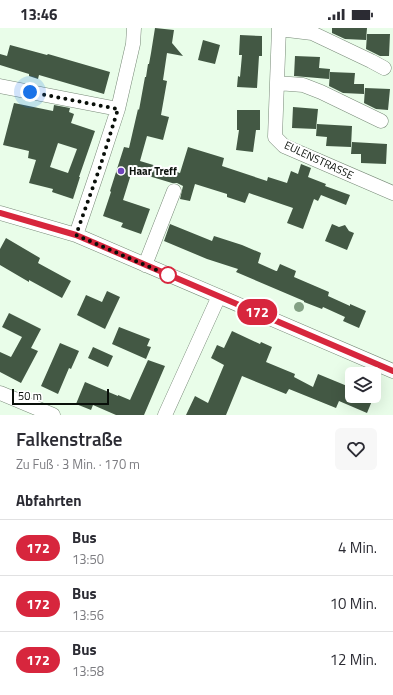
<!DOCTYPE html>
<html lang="de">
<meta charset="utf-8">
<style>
body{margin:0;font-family:"Titillium Web",sans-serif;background:#f7f7f7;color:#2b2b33;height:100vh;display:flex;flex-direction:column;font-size:15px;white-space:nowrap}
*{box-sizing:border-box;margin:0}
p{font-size:13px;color:#7c7c81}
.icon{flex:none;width:22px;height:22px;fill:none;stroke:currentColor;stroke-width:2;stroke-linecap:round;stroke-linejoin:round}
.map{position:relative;height:387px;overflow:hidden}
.side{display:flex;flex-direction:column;background:#fff;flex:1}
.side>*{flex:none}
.badge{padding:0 8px;border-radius:13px;font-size:14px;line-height:26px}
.tools{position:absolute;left:345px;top:339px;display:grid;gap:8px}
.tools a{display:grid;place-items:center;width:36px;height:36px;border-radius:6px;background:#fff;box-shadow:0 4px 16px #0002;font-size:20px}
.scale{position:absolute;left:12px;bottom:10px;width:97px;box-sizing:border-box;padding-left:4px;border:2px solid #090f09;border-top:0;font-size:11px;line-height:14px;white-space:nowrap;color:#090f09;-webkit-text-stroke:3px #fff;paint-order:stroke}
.you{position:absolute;width:20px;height:20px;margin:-10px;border:3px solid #fff;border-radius:50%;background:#1a73e8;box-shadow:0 0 0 6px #1a73e833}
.map>.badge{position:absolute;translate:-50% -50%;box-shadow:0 0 0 2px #fff}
h2{padding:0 16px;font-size:15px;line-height:36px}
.round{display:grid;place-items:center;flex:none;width:42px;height:42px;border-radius:6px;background:#f7f7f7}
.summary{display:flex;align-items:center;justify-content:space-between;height:68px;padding:0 16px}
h1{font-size:19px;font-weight:600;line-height:30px}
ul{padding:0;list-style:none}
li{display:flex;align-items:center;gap:12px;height:56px;padding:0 16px;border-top:1px solid #e1e1e2}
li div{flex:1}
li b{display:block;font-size:15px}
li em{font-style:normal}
li .badge{min-width:44px;font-weight:700;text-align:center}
.status{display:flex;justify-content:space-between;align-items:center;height:28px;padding:0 20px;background:#fff;direction:ltr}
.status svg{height:11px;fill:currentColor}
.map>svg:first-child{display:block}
.building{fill:#435844;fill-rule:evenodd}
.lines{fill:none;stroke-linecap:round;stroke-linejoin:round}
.minor-casing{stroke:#788a78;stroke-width:15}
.minor{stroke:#fff;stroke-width:14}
.tree{fill:#83a084}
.line-casing{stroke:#fff;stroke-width:9}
.line{stroke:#d7263d;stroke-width:6}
.walk{stroke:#090f09;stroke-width:4;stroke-dasharray:0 7.2}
.poi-dot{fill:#6f43bb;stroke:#fff;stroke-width:1.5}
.stop-dot{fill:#fff;stroke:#d7263d;stroke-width:2}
.labels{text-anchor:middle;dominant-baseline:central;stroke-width:4;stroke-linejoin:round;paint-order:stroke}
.street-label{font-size:11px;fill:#090f09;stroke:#fff}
.poi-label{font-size:11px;font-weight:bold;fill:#090f09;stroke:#fff;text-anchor:start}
</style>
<div class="status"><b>13:46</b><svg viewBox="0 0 49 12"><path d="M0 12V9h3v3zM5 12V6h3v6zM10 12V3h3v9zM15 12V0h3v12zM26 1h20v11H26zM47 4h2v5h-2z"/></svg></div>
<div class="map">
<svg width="393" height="387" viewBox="0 0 393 387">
<rect width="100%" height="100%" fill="#e9fde9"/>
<path class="building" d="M155,0L174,2L172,15L183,28L167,25L163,52L167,53L161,87L169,89L163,112L147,108L140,133L180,145L188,119L224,130L222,138L267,153L268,149L287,155L291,143L298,146L301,136L311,140L308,149L326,156L325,158L350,167L346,177L321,167L318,173L314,171L303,201L287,195L293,180L249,165L245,175L227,169V166L195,156L190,173L180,171L183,158L177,155H172L132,143L123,172L150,181L141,206L121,199L123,195L103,188L111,164L110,163L124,119L129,120L138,81L139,82L145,49H146L148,36H149L151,25Z
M332,0H367L366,12L345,11L332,5Z
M367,6H390L389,28H380L366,21Z
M240,7L262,8V28H259L257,60L237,59L238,48L240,49L242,27H239Z
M203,12L220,17L215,36L198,32Z
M10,17L47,27L48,26L110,44L104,66L39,47L38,51L29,48V46L0,37V26L7,28Z
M295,28L320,29L319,40L330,41L329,51L294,48Z
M330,44L355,45L354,56H364V66L343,65L329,58Z
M365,60L390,61L388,82L376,81L364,75Z
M14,75L53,83L54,77L70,80L69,84L74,86L71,95L95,103L79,149H80L73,171L52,164L53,161L29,155L36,132L28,130L29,123L3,117ZM58,115L77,121L68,145L50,139Z
M293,79L318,81L316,101L292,100Z
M237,82H260V102H256L253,124L236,122L239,102H237Z
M317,96L352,98L351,119L326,118L327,109L316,108Z
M352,114L387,116L386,136L361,135V126H351Z
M170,196L212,213L214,208L242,217L261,225L258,235L276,243H277L280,236L296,243L294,249L329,264L328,268L350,278V276L366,283L359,300L343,293L345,289L323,279L322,281L304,274V273L236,244L238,241L207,231L164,213Z
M332,196L339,199L345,197L349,203L354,205L347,222L325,213Z
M6,210L40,230L38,235L71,253L62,270L29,252V254L0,237V221Z
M107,263L120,269L105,301L77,287L86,267L102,274Z
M9,285L41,301L31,320L38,323L21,355L0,344V324L11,329L22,309L2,299Z
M119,299L150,311L147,318L151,319L146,331L112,316Z
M232,303L260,316L261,314L272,319L266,334L295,346L294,349L313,359L318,346L352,360V368H374L367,385L339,373L336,380L289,361L286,366L242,348L226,387H186L195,368L208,375L224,337L211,330L217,317L224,320Z
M60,315L79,323L71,341L69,340L58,366L41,358Z
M93,319L113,328L108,339L88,330Z
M148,332L165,338L144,387H116L93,377L91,382L76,376L85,354L118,368V367L130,372Z"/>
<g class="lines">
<g class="minor-casing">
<path id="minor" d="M279,0L275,109L284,118L393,165
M279,1L312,5L371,33L384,40
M277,55L303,57L321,64L381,93
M0,58L118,81
M0,185L76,207L393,343
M76,207L99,139L118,81L133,16L134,0
M145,237L174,163
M0,365L53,387
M165,387L219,268"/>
</g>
<use href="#minor" class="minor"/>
</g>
<circle class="tree" cx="299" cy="279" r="5"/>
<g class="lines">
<g class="line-casing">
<path id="line" d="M0,185L76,207L393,343"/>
</g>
<use href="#line" class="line"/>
<path class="walk" d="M30,64L118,81L100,139L76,207L168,247"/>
</g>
<circle class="poi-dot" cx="121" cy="143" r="4"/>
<circle class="stop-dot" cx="168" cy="247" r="8"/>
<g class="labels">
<g class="street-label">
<text transform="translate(319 132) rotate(25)">EULENSTRASSE</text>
</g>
<g class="poi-label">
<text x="129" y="143">Haar Treff</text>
</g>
</g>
</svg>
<div class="tools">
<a><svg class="icon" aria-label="layers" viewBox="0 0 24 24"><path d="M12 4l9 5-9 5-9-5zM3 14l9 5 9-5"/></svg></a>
</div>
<div class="scale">50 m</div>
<div class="you" style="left:30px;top:64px"></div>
<b class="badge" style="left:257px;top:284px;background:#d7263d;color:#fff">172</b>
</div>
<section class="side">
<div class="summary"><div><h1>Falkenstraße</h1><p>Zu Fuß · 3 Min. · 170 m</p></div><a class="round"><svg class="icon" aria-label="heart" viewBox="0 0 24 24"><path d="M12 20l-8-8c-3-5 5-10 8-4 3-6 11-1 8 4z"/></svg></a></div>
<h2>Abfahrten</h2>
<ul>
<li><span class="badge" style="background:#d7263d;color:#fff">172</span><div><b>Bus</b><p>13:50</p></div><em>4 Min.</em></li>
<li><span class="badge" style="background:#d7263d;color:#fff">172</span><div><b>Bus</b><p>13:56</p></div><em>10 Min.</em></li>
<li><span class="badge" style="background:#d7263d;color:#fff">172</span><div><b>Bus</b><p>13:58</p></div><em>12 Min.</em></li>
</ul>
</section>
